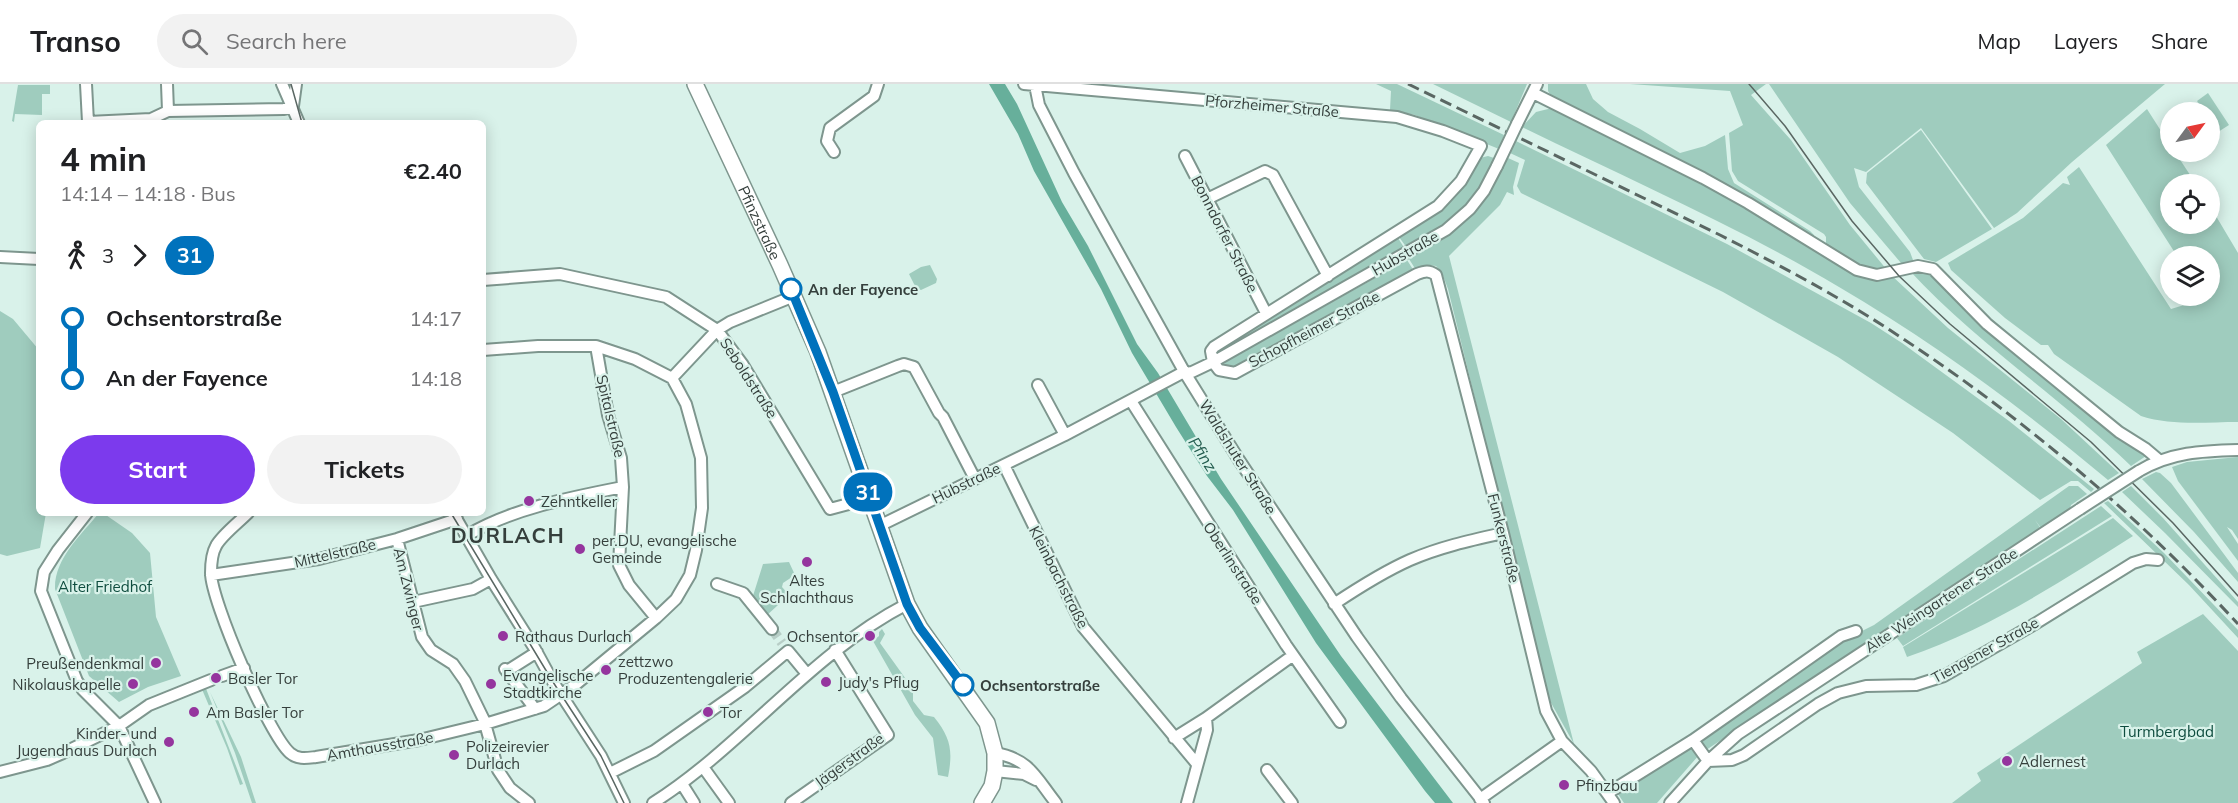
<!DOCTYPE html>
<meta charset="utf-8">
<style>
body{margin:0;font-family:Mulish,sans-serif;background:#f2f2f2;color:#202124;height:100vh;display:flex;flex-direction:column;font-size:22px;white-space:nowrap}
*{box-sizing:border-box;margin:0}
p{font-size:20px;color:#757577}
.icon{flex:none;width:33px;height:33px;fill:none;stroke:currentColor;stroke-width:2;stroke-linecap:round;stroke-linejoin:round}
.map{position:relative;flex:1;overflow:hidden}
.side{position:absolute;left:36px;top:36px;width:450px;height:396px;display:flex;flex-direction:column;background:#fff;border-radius:9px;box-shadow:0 3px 15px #0003}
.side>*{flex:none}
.badge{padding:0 12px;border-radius:20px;font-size:21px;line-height:39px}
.needle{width:39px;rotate:57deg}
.fabs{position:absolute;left:2160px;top:18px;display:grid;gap:12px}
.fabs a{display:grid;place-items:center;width:60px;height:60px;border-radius:50%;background:#fff;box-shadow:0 3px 15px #0003;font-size:30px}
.map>.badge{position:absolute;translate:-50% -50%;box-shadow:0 0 0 3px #fff}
.legs{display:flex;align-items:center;gap:9px;height:66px;padding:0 24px;font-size:20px}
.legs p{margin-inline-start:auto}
.head{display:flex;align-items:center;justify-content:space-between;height:102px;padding:0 24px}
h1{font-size:33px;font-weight:700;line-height:45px}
.action{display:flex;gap:12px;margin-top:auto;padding:12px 24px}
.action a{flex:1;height:69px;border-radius:36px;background:#7c3aed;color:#fff;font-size:24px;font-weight:700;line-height:69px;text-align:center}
.action a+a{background:#f2f2f2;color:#202124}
ul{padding:0 24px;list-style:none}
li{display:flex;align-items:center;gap:21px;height:60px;font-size:22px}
li i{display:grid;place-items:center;width:9px;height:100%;margin:0 8px;background:currentColor}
li i::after{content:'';width:15px;height:15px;margin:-8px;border:4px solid;border-radius:50%;background:#fff}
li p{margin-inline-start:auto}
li:first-child i{background:linear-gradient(#0000 50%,currentColor 0)}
li:last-child i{background:linear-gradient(currentColor 50%,#0000 0)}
header{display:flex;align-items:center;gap:36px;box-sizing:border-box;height:84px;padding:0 30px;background:#fff;border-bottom:2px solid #e0e0e0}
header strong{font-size:28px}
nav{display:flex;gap:33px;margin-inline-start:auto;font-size:21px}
.search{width:420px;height:54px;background:#f2f2f2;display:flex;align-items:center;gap:15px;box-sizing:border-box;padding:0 21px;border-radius:33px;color:#757577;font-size:22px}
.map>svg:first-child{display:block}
.green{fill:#9fccbe}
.water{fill:#67af9b}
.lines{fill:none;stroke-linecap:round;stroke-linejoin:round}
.street-tunnel{stroke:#b8cec7;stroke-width:10;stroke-dasharray:10 5;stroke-linecap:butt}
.street-casing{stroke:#7e968e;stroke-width:14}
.secondary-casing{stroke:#7e968e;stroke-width:18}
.street{stroke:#fff;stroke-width:10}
.secondary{stroke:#fff;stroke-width:15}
.tram{stroke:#5a6763;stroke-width:1.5}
.rail{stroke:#5a6763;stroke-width:3;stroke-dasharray:12 6;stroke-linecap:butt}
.street-bridge-casing{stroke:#7e968e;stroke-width:14;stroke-linecap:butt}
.street-bridge{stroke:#fff;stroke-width:10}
.line-1-casing{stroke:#fff;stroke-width:14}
.line-1{stroke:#0072bc;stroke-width:9}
.stop-1-dot{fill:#fff;stroke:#0072bc;stroke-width:3}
.poi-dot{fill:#95359e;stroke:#d9f2ea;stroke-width:2}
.labels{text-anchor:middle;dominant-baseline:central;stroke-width:4.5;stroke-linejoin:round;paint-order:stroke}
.street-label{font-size:15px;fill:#353f3c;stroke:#d9f2ea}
.stop-label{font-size:15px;font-weight:bold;fill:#353f3c;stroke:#d9f2ea;text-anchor:start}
.poi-label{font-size:15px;fill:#353f3c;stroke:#d9f2ea;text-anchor:start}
.park-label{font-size:15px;fill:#0f4d3f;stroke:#d9f2ea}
.water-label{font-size:16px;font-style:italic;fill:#215b4d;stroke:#d9f2ea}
.district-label{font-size:21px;font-weight:bold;letter-spacing:1.5px;fill:#353f3c;stroke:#d9f2ea}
</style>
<header>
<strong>Transo</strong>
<div class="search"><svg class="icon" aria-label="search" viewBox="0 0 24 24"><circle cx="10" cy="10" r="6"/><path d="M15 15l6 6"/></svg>Search here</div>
<nav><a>Map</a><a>Layers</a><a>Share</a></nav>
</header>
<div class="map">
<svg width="2238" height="719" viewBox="0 0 2238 719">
<rect width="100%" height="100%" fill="#d9f2ea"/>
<path class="green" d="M1376,0H1397L1504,51L1499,65L1415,31L1390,26L1391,7Z
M1433,0H1527L1511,38Z
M1548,0H1586L1593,15L1608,28L1640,45L1680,69L1705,62L1725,51L1728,85L1734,99L1810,147L1814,151V155L1551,12L1548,7Z
M1630,0H1766L1751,11L1791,56L1850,141L1887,186H1864L1826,163V153L1824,150L1738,97L1732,87L1729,49L1743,41L1730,7Z
M1769,0H2165L2072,78L2017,129L1994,144L1921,44L1866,88L1854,84L1859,103L1910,168L1913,176L1912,179H1901L1850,119Z
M18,1H50V10H42V31L15,30L14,38L12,37Z
M2208,9L2229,41L2218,48L2210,35V28H2205L2197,17Z
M1552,24L1684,87L1858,190L1891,191L1948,244L2061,335L2119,389L2108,396C2023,325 1935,259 1839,203C1737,142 1628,95 1522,43L1536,28Z
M2147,25L2170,61V68H2175L2196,100H2170V140H2210V122L2238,169V338C2206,338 2172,342 2141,332L2054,270L2048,261H2041L2005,234L1951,186L1948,179L2023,134L2063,99L2070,101L2067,93L2079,83L2171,225L2204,215L2202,212H2210V172H2177L2106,61Z
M1921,46L1992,145L1936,178L1924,175L1866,99L1867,89Z
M1516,57L1727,160L1871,239L1902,259L2009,337L2094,405L2091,408L2078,397H2071L2040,416L1953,349L1838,273L1723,208L1521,109L1517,102L1525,76L1510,69Z
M1497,69L1519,79L1513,103L1514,111L1507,108L1500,121L1449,172L1574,660L1550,617L1540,579L1448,205L1442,189L1436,182L1428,181L1416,186L1409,175C1451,149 1482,130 1502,83L1467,122L1446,140L1407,164L1399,153L1442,125L1480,74L1488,72L1494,74Z
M1398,154L1405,165L1218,269V267Z
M1407,176L1414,187L1231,284L1223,279Z
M930,181L937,195L936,199L921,206L916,204L909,190L921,183Z
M1909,186L1930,187L2146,372L2131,382C2060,313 1975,258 1909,186Z
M0,227L13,235L39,266V429H46L40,464L7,472L0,470Z
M2238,373V455L2232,446L2227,443L2238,460V477L2178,397L2172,383L2187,378Z
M2156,388L2160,389L2171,399L2238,489V498L2194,448L2142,395Z
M2069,402H2078L2087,410L2071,421L2070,425L2041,444L2035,436L2041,445L1706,666L1699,657L1842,557L1874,541Z
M2131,402L2163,434L2238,518V523L2165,449L2122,408Z
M2108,417L2164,469L2238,546V554L2189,501L2104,419Z
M2101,422L2112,432L1903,562L1897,554Z
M99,429H103L132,449L150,469L156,533L181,592L148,603L119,618L89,592L55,505C54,475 81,451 99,429Z
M2113,434L2133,452C2060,498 1989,545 1907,573L1903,563Z
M789,478L795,491L783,499L782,503L789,511L766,532L752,515L763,480Z
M2203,530L2238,567V719H1952L1981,697L1977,689L2142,579L2137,568Z
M882,545L885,550L880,559L913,605V617L924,631L934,633C951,654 953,667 948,693L938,691L933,654L915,631L873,557L879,552V548Z
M205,602L243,700L240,701L227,664L201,603Z
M210,608L241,673L256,719H252L235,669Z
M1692,660L1699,671L1657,719H1624L1618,710Z"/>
<path class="water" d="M989,0H1005L1017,20L1062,118L1088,162L1137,260L1158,289L1221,395L1341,572L1453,719H1435L1425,707L1316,559L1233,426L1207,392L1176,343L1132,269L1101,205L1034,87L1018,50Z"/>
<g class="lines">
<path class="street-tunnel" d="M772,545L782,559"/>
<g class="street-casing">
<path id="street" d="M86,0L88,38L151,35L168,27L284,25L293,23
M167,0L168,27
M282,0L299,39
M1024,0L1397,33L1443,47L1481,62L1461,97L1438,122L1214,263L1211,267L1213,278
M1035,1L1039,21L1074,89L1185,289L1239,376L1357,553L1401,614L1484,719
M1533,9L1703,94L1748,119L1857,186L1877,191L1918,182L1933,185L1987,240L2119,348L2146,365L2159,376
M293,22L296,0
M1517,40L1537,0
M834,68L827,57L830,44L874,12L878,0
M1185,72L1266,229
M1207,115L1265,87L1273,91L1328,192
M0,173L39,175
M483,196L560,190L666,213L717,246L743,281L830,425L871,414
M596,262L608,331L621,374L623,403L619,481L629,501L656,534
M1213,278L1219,286L1235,289L1417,190C1425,187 1429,186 1436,191L1503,449L1546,627L1562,657L1591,687L1614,719
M672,294L717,246L730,238L794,212
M1038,301L1065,351
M833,308L898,282L904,280L914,283L939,329L943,333L975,395
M1131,317L1286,561L1340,638
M1004,381L1083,543L1197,680
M2139,387C2171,368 2202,367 2238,366
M87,429L58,466L44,488L41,507L77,597L83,606L119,642L155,719
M248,429C239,438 221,452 216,462C212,469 211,482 211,489C211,517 269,651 290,669C298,676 307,674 316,673L419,656L485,640L544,622L575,601L656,534L676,515L690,491L696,466L702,424L701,374L686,320L672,294L635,275L596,262H538L483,266
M453,429L491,495L535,565L553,598L601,672L624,719
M881,441L1065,351L1180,290L1192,288L1213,278L1446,146L1470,125L1484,107L1497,82
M466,452C510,425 572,413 623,403
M397,455L422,553L431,566L453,580L465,597L484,636L498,686L510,704L529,719
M211,491L319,475L397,455L457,435
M717,500L743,509L772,545
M413,518L473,505L491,495
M1334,520C1358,504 1383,488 1410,476C1440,463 1472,456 1503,449
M505,585L535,625
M507,587L537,568
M222,592L244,584
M1174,654L1206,634
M1693,656L1708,677
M995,669C1030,675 1036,694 1056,719
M1708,677L1732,676L1744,671L1818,620L1838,609L1866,602L1916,601L1944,592L2033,541L2133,479L2146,475L2158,476
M703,683L729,719
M1267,686L1292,719
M995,687L1024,690L1036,696
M0,688L47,676L63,669L119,642L149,621L211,596
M610,689L654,667L745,603L788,567L807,590
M682,700L694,719
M1608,709L1693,656L1841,552L1856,547
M1480,715L1562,657
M653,719C744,661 810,570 907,520
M791,719L888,651L835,566
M1187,719L1207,646L1206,634L1292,572
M1670,719L1708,677L1738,650L2080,425"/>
</g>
<g class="secondary-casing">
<g id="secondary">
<path id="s1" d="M695,0L780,181L818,268L907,520L920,544L987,639L995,669V687L992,702L982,719"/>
</g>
</g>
<use href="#street" class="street"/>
<use href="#secondary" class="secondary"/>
<path class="tram" d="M291,0L302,39
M1749,0L1785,42L1852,137L1899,192L1950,240L2091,358L2173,439L2238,512
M451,429L553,598L601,672L624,719"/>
<path class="rail" d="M1408,0L1720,151C1771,177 1823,204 1871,234C2007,320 2129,422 2238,540"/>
<g class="street-bridge-casing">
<path id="street-bridge" d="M1497,82L1517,40
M2080,425L2139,387"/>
</g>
<use href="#street-bridge" class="street-bridge"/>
</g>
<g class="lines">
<g class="line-1-casing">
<path id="line-1" d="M791,205L833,308L907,520L920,544L963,601"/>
</g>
<use href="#line-1" class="line-1"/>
</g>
<g class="stop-1-dot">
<circle cx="791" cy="205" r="10"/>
<circle cx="963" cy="601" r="10"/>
</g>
<g class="poi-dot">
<circle cx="529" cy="417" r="6"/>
<circle cx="580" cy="465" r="6"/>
<circle cx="807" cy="478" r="6"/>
<circle cx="503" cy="552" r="6"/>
<circle cx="870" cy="552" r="6"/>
<circle cx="156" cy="579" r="6"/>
<circle cx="606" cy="586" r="6"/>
<circle cx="216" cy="594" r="6"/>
<circle cx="826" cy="598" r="6"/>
<circle cx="133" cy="600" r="6"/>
<circle cx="491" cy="600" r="6"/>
<circle cx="194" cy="628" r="6"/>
<circle cx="708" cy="628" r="6"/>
<circle cx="169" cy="658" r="6"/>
<circle cx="454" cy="671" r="6"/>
<circle cx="2007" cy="677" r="6"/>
<circle cx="1564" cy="701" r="6"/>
</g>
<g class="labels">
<g class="street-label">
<text transform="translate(1272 22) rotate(5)">Pforzheimer Straße</text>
<text stroke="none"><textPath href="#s1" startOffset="153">Pfinzstraße</textPath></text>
<text transform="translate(1225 150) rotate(63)">Bonndorfer Straße</text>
<text transform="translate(1405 169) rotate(-30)">Hubstraße</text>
<text transform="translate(1314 245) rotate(-28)">Schopfheimer Straße</text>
<text transform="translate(749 294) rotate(57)">Seboldstraße</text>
<text transform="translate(611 332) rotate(77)">Spitalstraße</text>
<text transform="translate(1238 373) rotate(58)">Waldshuter Straße</text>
<text transform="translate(966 399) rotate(-26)">Hubstraße</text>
<text transform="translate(1504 454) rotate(76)">Funkerstraße</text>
<text transform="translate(335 469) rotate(-13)">Mittelstraße</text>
<text transform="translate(1233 479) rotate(57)">Oberlinstraße</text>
<text transform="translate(1059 493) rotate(63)">Kleinbachstraße</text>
<text transform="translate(409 505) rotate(76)">Am Zwinger</text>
<text transform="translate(1941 516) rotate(-33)">Alte Weingartener Straße</text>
<text transform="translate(1985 566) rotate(-29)">Tiengener Straße</text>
<text transform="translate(380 662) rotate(-10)">Amthausstraße</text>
<text transform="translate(849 676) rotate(-36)">Jägerstraße</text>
</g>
<g class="stop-label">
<text x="808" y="205">An der Fayence</text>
<text x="980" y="601">Ochsentorstraße</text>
</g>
<g class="poi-label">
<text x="541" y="417">Zehntkeller</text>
<text x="592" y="456">per.DU, evangelische<tspan x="592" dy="17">Gemeinde</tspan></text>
<text x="807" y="496" text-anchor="middle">Altes<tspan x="807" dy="17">Schlachthaus</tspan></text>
<text x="515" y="552">Rathaus Durlach</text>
<text x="858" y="552" text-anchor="end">Ochsentor</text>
<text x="618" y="577">zettzwo<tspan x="618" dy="17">Produzentengalerie</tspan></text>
<text x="144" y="579" text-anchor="end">Preußendenkmal</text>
<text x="503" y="591">Evangelische<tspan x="503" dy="17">Stadtkirche</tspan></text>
<text x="228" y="594">Basler Tor</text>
<text x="838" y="598">Judy's Pflug</text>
<text x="121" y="600" text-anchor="end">Nikolauskapelle</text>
<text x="206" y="628">Am Basler Tor</text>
<text x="720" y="628">Tor</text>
<text x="157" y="649" text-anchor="end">Kinder- und<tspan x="157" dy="17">Jugendhaus Durlach</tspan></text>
<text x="466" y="662">Polizeirevier<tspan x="466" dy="17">Durlach</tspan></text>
<text x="2019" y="677">Adlernest</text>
<text x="1576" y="701">Pfinzbau</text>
</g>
<g class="park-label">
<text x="105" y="502">Alter Friedhof</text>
<text x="2167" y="647">Turmbergbad</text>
</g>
<g class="water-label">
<text transform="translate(1203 370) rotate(57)">Pfinz</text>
</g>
<g class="district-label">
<text x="508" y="451">DURLACH</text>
</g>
</g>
</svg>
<div class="fabs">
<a><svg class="needle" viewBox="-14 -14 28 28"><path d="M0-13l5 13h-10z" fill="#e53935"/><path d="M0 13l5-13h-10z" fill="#757577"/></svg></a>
<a><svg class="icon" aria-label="locate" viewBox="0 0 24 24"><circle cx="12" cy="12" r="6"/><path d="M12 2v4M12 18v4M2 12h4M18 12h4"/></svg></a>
<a><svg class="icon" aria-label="layers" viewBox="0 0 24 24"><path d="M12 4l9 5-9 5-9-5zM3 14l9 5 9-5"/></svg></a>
</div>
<b class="badge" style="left:868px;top:408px;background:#0072bc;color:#fff">31</b>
<section class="side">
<div class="head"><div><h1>4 min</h1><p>14:14 – 14:18 · Bus</p></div><b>€2.40</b></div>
<div class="legs"><svg class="icon" aria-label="walk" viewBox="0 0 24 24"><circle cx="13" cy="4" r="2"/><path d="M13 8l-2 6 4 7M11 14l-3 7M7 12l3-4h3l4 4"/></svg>3<svg class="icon" aria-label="forward" viewBox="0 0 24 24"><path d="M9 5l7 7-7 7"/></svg><b class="badge" style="background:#0072bc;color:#fff">31</b></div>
<ul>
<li><i style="color:#0072bc"></i><b>Ochsentorstraße</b><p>14:17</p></li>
<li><i style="color:#0072bc"></i><b>An der Fayence</b><p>14:18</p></li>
</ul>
<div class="action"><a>Start</a><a>Tickets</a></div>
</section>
</div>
